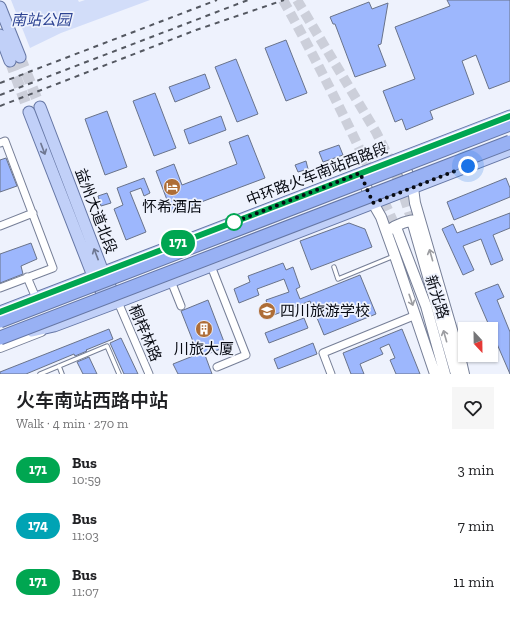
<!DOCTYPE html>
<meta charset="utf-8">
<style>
body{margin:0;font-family:"Zilla Slab","Noto Sans SC",serif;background:#f6f6f6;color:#202124;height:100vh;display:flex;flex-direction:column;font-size:15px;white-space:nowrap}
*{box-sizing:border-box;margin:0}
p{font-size:13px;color:#757577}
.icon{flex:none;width:22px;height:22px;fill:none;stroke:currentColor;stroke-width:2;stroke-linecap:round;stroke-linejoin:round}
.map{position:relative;height:374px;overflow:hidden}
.sheet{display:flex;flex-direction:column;background:#fff;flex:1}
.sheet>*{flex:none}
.badge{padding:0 8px;border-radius:13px;font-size:14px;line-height:26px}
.needle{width:26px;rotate:158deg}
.tools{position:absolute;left:458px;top:322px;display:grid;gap:8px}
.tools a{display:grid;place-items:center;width:40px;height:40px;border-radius:0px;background:#fff;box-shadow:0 1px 3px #0004;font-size:20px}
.you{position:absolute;width:20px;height:20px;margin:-10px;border:3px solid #fff;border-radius:50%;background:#1a73e8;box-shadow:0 0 0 6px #1a73e833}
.map>.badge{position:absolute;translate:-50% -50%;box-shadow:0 0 0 2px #fff}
.round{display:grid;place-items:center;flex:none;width:42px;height:42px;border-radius:0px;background:#f6f6f6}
.overview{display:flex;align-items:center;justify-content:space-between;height:68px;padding:0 16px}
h1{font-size:19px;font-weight:600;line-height:30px}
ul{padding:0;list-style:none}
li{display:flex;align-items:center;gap:12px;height:56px;padding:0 16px}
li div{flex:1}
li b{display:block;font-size:15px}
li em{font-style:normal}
li .badge{min-width:44px;font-weight:700;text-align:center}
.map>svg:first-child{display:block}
.green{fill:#d2ddf9}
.building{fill:#9db7fd;stroke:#69738a}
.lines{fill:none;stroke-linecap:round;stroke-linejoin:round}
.secondary-tunnel{stroke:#cccfda;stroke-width:10;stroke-dasharray:10 5;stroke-linecap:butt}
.primary-tunnel{stroke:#cccfda;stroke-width:11;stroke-dasharray:11 5.5;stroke-linecap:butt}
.lane-casing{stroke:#767f97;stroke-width:5.5}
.street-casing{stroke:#767f97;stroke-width:9}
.secondary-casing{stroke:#767f97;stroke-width:12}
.primary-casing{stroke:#6677a5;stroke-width:13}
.lane{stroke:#fff;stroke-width:3.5}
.street{stroke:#fff;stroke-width:7}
.secondary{stroke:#fff;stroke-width:10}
.primary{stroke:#c1d0f8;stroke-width:11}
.rail{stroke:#545861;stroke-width:2;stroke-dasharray:5 5;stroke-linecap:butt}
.highway-bridge-casing{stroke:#6677a5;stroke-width:15;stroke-linecap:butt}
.highway-bridge{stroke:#98b1f4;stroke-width:13}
.oneway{stroke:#6e7791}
.oneway2{stroke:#9c9da1}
.line-casing{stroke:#fff;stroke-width:9}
.line{stroke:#00a651;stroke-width:6}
.walk{stroke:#080b13;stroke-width:4;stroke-dasharray:0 7.2}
.stop-dot{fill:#fff;stroke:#00a651;stroke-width:2}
.labels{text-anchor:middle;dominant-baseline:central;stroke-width:3.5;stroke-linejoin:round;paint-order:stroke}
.park-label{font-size:15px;font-style:italic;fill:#2c4292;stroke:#eef2fd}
.street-label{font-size:15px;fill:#080b13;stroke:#eef2fd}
.poi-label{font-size:15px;fill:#080b13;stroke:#eef2fd}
</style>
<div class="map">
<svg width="510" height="374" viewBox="0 0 510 374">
<rect width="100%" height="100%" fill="#eef2fd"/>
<path class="green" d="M11,0H78L79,2L85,0H150L61,33L30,48Z"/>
<path class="building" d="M447,0H510V81L489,89L476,55L462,61L474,94L430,111L433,119L406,130L402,119L395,122L383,91L415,79L395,27L450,6Z
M369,2L372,9L388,3L381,44L378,45L386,66L355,77L335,24H333L330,17Z
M286,40L307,93L286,101L265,48Z
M236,59L258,114L237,122L215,67Z
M205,74L210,88L175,102L169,87Z
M155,93L176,148L154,156L133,101Z
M107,111L127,167L105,175L85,119Z
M221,116L226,130L189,144L184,130Z
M248,135L265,178L172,213L156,171L174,164L182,185L237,164L229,142Z
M339,145L343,155L323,162L319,152Z
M6,158L17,186L0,192V160Z
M306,161L308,169L298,172L295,165Z
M144,178L150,193L144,196L141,188L130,192L146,232L126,240L114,209L123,205L117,188Z
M506,178L510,188V197L454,220L447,202Z
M107,193L111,203L101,206L98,196Z
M510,213V228L493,235L503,260L491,265L481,239L463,246L474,270L463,275L442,229L453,224L457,233Z
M349,223L365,229L372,247L311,270L300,241Z
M31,243L37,259L21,266L23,274L0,283V254Z
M283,263L286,270L293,267L300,287L296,289L300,299L360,275L376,314L324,335L310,301L266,318L262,309L268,307L266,300L289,292L284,279L257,289L259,295L239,303L234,289L250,282L248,276Z
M498,284L504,297L497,300L510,332V374L475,293Z
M208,300L226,347L205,355L212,374H178L173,364L198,354L181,311Z
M304,318L308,328L269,343L265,333Z
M109,329L113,339L86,350L87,351L75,356L74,354L26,374H0V372Z
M402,329L420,374H396L390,360L395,358L389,344L380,348L383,354L360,364L364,374H351L343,353Z
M121,338L138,374H124L110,343Z
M313,343L317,354L278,369L274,359Z
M89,357L97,374H83L77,362Z"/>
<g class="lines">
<path class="secondary-tunnel" d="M283,0C325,75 362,152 397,230
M297,0L376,132L389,158L401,188L413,224"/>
<path class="primary-tunnel" d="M20,57L40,107
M10,61L29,112"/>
<g class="lane-casing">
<path id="lane" d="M334,267L338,279L394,256
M59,366L62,374
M40,374L107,346L119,374"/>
</g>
<g class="street-casing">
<path id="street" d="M0,143L5,141L53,268L0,288
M0,226L33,213
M211,266L246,355L217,367
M27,277L36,298
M171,281L181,306
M118,302L149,374
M331,374L323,353L416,315"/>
</g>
<g class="secondary-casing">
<path id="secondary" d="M402,159L413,188L415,203L461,361L464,374
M361,175L373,203L381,217L395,256L435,374
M413,224L456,374
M389,230C396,225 410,219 419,220
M397,230L426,306L445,374
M0,347L41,331"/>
</g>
<g class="primary-casing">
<path id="primary" d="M0,7L20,57
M0,35L10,61
M40,107L103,272L117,301
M29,112L93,276L106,300L110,301
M0,312L510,116
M32,331L54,326L118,302L510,150"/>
</g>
<use href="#lane" class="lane"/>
<use href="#street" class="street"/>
<use href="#secondary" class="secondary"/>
<use href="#primary" class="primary"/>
<path class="rail" d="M0,83L217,0
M0,95L248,0
M0,106L196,30L284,0"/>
<g class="highway-bridge-casing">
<path id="highway-bridge" d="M0,321L510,124
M0,338L510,142"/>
</g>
<use href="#highway-bridge" class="highway-bridge"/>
</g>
<defs><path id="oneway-shaft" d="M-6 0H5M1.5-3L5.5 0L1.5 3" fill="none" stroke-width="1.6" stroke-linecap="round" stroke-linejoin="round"/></defs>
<g class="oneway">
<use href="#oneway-shaft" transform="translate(43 149) rotate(69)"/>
<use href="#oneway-shaft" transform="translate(96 254) rotate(-111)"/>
</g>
<g class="oneway2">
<use href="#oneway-shaft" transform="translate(431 255) rotate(-106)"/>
<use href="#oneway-shaft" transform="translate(411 300) rotate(71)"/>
<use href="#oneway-shaft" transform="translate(445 336) rotate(-106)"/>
</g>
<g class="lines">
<g class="line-casing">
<path id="line" d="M0,312L510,116"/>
</g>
<use href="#line" class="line"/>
<path class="walk" d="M234,222L232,223L360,173L373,203L468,166"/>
</g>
<defs>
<g id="hotel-disc" transform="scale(0.9)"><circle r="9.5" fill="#ae6d37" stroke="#eef2fd"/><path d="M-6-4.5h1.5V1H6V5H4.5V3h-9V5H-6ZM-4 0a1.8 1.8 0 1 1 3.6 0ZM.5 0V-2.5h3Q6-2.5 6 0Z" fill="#fff"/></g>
<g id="university-disc" transform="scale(0.9)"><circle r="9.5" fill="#ae6d37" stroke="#eef2fd"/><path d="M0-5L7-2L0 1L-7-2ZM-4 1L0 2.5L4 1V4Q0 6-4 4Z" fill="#fff"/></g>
<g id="building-disc" transform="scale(0.9)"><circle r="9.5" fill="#ae6d37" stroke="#eef2fd"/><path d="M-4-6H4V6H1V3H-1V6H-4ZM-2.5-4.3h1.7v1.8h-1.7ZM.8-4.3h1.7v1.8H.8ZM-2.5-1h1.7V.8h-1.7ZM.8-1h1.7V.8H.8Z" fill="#fff"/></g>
</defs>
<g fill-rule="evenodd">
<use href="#hotel-disc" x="172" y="187"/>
<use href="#university-disc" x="267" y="311"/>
<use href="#building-disc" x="204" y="329"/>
</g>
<circle class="stop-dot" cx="234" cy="222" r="8"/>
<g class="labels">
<g class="park-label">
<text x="41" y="20">南站公园</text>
</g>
<g class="street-label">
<text transform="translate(317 174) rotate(-21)">中环路火车南站西路段</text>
<text transform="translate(96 211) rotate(69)">益州大道北段</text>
<text transform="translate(437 297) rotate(72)">新光路</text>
<text transform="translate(145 333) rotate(67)">桐梓林路</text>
</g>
<g class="poi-label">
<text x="172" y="207">怀希酒店</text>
<text x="280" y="311" text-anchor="start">四川旅游学校</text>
<text x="204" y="349">川旅大厦</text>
</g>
</g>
</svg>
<div class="tools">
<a><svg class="needle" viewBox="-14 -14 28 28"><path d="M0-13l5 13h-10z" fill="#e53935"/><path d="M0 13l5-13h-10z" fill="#757577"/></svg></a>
</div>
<div class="you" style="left:468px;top:166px"></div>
<b class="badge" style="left:178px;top:243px;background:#00a651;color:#fff">171</b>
</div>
<section class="sheet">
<div class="overview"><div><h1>火车南站西路中站</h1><p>Walk · 4 min · 270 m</p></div><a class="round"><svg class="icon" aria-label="heart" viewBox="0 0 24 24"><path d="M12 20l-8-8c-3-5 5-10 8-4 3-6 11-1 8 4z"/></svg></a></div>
<ul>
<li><span class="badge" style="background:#00a651;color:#fff">171</span><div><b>Bus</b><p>10:59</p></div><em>3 min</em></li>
<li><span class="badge" style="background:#00a3b4;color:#fff">174</span><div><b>Bus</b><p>11:03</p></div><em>7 min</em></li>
<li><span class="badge" style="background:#00a651;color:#fff">171</span><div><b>Bus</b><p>11:07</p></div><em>11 min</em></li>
</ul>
</section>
